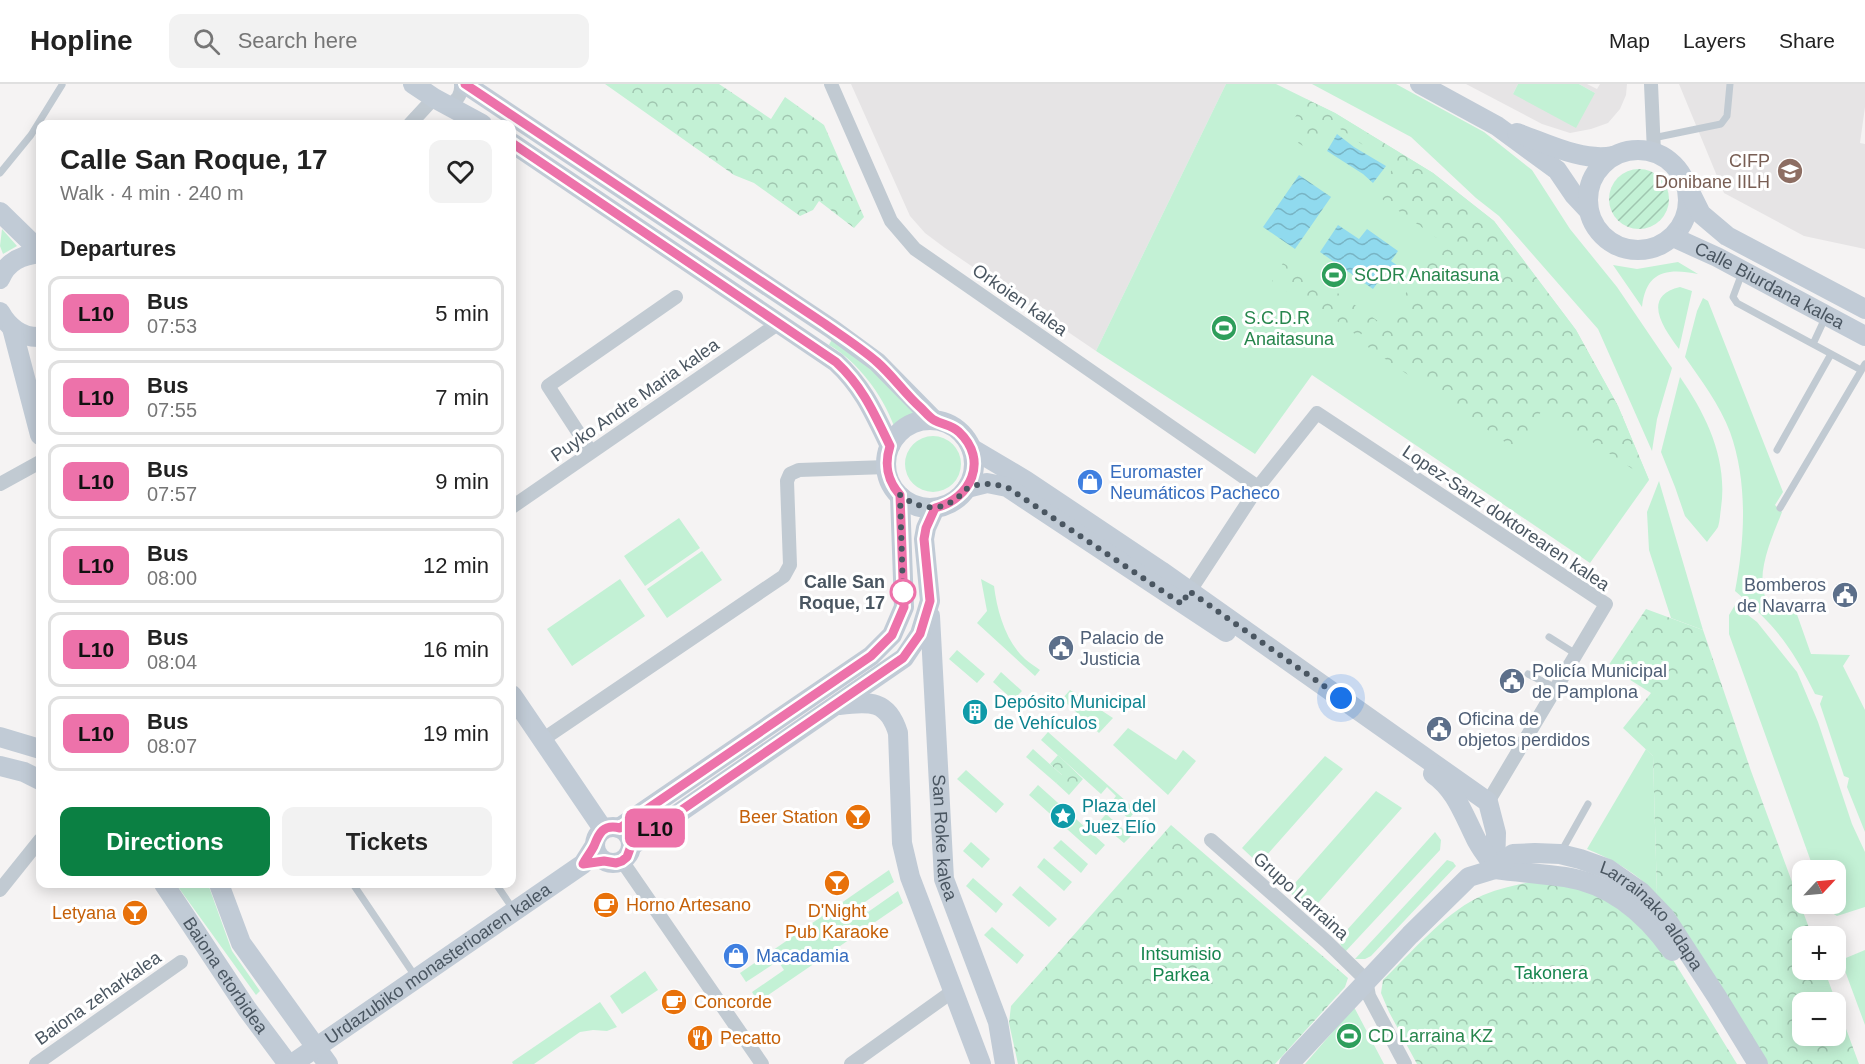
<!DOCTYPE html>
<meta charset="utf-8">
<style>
body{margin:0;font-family:Arial,sans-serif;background:#f2f2f2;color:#222;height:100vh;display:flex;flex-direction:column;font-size:22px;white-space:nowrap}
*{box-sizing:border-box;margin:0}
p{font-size:20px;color:#767676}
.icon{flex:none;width:33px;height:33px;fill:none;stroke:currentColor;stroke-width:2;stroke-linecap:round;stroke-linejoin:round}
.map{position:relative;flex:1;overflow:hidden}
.details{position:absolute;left:36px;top:36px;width:480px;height:768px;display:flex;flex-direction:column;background:#fff;border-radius:12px;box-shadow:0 3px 15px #0003}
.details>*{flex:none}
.badge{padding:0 12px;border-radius:9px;font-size:21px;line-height:39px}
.needle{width:39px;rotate:64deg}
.fabs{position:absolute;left:1792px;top:776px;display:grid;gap:12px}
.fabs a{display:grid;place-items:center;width:54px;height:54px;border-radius:12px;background:#fff;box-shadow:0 3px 15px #0003;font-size:30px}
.you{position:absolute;width:30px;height:30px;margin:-15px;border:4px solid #fff;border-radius:50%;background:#1a73e8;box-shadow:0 0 0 9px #1a73e833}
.map>.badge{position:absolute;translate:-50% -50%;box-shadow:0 0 0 3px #fff}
h2{padding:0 24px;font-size:22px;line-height:54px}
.round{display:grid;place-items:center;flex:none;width:63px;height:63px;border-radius:12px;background:#f2f2f2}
.head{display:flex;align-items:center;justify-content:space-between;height:102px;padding:0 24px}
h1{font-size:28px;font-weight:700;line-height:45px}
.cta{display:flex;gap:12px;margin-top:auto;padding:12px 24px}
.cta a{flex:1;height:69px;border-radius:12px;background:#0b8043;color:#fff;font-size:24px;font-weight:700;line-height:69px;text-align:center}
.cta a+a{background:#f2f2f2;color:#222}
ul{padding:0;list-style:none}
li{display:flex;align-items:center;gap:18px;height:75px;margin:0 12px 9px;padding:0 12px;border:3px solid #e0e0e0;border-radius:12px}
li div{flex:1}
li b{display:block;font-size:22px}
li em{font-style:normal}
li .badge{min-width:66px;font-weight:700;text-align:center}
header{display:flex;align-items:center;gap:36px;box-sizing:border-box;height:84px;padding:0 30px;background:#fff;border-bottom:2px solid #e0e0e0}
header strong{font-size:28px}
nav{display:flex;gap:33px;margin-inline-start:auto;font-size:21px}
.search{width:420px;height:54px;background:#f2f2f2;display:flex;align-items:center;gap:15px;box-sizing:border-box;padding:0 21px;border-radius:12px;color:#767676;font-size:22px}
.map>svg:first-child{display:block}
.education{fill:#e6e4e5}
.grass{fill:#c3f1d5}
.forest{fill:url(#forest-crowns);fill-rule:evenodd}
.garden{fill:url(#garden-furrows)}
.water{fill:url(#water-waves)}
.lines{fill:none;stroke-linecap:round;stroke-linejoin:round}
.lane{stroke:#c1cad2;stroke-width:7}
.street{stroke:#c1cad2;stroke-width:14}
.secondary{stroke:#c1cbd6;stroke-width:20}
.line-casing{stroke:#fff;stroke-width:14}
.line{stroke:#ed72aa;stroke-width:9}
.walk{stroke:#4a5661;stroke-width:6;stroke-dasharray:0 10.8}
.stop-dot{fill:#fff;stroke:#ed72aa;stroke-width:3}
.labels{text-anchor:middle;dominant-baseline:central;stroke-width:6;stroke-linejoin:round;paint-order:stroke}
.education-label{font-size:18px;fill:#785e54;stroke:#fff;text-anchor:end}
.leisure-label{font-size:18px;fill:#27864d;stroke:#fff;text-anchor:start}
.street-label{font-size:18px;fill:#4a5661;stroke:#fff}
.shop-label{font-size:18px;fill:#366cbe;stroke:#fff;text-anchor:start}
.stop-label{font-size:18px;font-weight:bold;fill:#4a5661;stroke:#fff;text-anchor:end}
.service-label{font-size:18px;fill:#4e5e75;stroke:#fff;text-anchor:start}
.culture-label{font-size:18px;fill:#0d838f;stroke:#fff;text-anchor:start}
.food-label{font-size:18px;fill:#c56008;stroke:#fff;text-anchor:start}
.park-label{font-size:18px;fill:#17864f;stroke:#fff}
</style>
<header>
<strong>Hopline</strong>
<div class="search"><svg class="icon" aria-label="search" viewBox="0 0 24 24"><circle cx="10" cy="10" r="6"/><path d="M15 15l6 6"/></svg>Search here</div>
<nav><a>Map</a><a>Layers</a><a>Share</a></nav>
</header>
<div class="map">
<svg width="1865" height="980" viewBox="0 0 1865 980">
<defs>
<pattern id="forest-crowns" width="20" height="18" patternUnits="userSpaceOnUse" patternTransform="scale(1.5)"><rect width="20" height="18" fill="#c3f1d5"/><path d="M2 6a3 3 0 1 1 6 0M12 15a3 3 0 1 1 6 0" fill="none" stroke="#a0c6b0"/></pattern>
<pattern id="garden-furrows" width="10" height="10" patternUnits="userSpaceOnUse" patternTransform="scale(1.5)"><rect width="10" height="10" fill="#c3f1d5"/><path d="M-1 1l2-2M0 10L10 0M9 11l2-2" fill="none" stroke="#a0c6b0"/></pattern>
<pattern id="water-waves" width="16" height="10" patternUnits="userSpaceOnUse" patternTransform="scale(1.5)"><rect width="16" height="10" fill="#90daee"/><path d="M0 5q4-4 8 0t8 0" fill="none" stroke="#78b4c4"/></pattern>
</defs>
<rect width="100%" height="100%" fill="#f5f3f3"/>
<path class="education" d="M851,0H1226L1096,267L945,164L925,149L910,132Z
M1466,0H1518L1513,10L1595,9L1579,0H1587L1597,5L1600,0H1627L1626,11L1620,25L1608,39L1591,45L1570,49L1542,40Z
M1679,0H1865V23L1860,59L1865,60V165L1804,152L1724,109Z"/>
<path class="grass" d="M1226,0H1276L1335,29L1433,89L1494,137L1576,246L1618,322L1649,396L1590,479L1312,291L1255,370L1096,267Z
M1312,0H1396L1484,48L1532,86L1570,145L1617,203L1672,284L1657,335L1652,367L1598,245L1499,132L1476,114L1411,53Z
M1518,0H1579L1595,9L1576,44L1513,10Z
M2,145L17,162L3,170L0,162Z
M1678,178L1698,190C1667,184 1646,187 1642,223L1613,181L1637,185Z
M1680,203L1692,207L1679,265C1663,244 1641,212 1680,203Z
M1703,214L1708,217L1783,408L1775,421L1782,428C1772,454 1752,495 1769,520L1794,522L1811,570L1850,571L1843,582L1865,626V748L1847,703L1849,694L1844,692L1820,620L1823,612L1815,610C1792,563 1775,541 1735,507C1745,456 1748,398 1730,348C1720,321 1701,296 1685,273L1697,227Z
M832,255L870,279L915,328L894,342C882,310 858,278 829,261Z
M1680,293C1707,332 1728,376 1721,424C1720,430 1720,437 1718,443C1715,448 1710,453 1707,458L1685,432L1675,403L1661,368Z
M905 380a28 28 0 1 1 56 0a28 28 0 1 1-56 0Z
M1659,397L1703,546L1671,534L1649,466L1647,428Z
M679,434L700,464L645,502L624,472Z
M702,467L722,496L667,534L647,505Z
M620,495L645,532L572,582L547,545Z
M981,495L994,502C997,527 1006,558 1025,575C1029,579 1035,582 1040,586L1035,592L977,539L987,527Z
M1735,521L1757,538L1797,588L1818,638L1852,740L1865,768V823L1837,832L1832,829L1826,819H1836V786H1814L1729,550V531Z
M957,566L985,590L977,599L949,575Z
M1001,588L1022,607L1013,616L993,598Z
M1070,606L1113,634L1099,649L1062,615Z
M1128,644L1176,676L1183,666L1196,677L1168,711L1113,661Z
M1048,648L1136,726L1129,735L1111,719L1116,712L1107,703L1101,710L1041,656Z
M1033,665L1063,692L1056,699L1026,673Z
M1646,665L1653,672L1657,811C1637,789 1614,776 1587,765Z
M1325,672L1343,685L1259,780L1242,764Z
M966,686L1004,720L996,729L957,695Z
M1038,701L1105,761L1096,771L1029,711Z
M1376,707L1402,724L1311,827L1288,807Z
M1106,730L1131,752L1124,759L1099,738Z
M1435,748L1441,756L1440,766L1345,868L1338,856Z
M1061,756L1088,780L1081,789L1053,764Z
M971,758L990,775L982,784L963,767Z
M1044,774L1072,798L1064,807L1037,783Z
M1447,776L1453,778L1456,782L1371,872L1365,875H1355Z
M889,786L894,798L862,820L868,828L898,807L903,819L758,918L752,908L784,886L778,877L746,898L740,889Z
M973,794L1003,820L996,829L966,802Z
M176,800H208L232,867L260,907L256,911Z
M1020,802L1057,835L1049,843L1012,811Z
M992,843L1024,871L1017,880L984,851Z
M1865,866V941L1841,876Z
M645,887L658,906L622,930L610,912Z
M600,918L617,943L607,947L593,946L580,948L534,980H513L512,978Z
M1354,923L1384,980H1305Z"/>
<path class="forest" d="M605,0H719L771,35L785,13L824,41L864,133L854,144L819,117L813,126L800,132L754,99L734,91Z
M1306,15L1335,29L1433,89L1494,137L1576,246L1618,322L1649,396L1543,325L1515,365L1365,261L1373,251L1379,249L1441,157L1375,110L1394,83L1336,42L1315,69L1298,59L1308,45L1294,35Z
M1283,179L1300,189L1303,185L1378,237L1371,238L1359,253L1319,224L1316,228L1272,197Z
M1646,525L1703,546L1751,687L1812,852H1803V885H1824L1859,980H1767L1657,811L1653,672L1623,644L1651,609L1608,582ZM1803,918H1836V951H1803Z
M1058,671L1083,695L1069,711L1056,699L1062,691L1050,680Z
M1171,741L1348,894L1345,903L1275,980H1018L1009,939L1011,922Z
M1539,796L1593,802L1662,858L1737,980H1417L1389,928L1381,909L1383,896C1410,870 1443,831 1477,814C1496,804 1518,801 1539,796Z"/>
<path class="garden" d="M1609 115a30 30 0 1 1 60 0a30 30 0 1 1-60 0Z"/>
<path class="water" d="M1337,50L1354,63L1386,82L1373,99L1363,90L1327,67Z
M1299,91L1331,113L1295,165L1263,143Z
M1338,141L1359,155L1367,145L1398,167L1391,177L1405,187L1398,197L1385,188L1373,205L1320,168Z"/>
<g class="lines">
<path class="lane" d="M1653,54L1721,40L1727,32L1730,0
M0,89L31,51L62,1
M1742,189L1733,213L1737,219L1861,286
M1813,260L1826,232
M1777,366L1831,270
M1780,424L1865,280
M1549,553L1576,570
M1528,590L1556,604
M1561,768L1588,720
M353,800L415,892
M496,800L513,825"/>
<path class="street" d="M831,0L891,137L915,165L1258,403
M1651,0L1654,68
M448,22C457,17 462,11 461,0
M410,40L434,14
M591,368L548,302L676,213
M0,400L40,378
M512,423L779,239
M1186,513L1258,403L1317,329L1606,520L1488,718
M542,656L784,492L790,481L787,397L790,390L799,386L887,383
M1211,756L1327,858L1366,896L1369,912L1405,980
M622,777L762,980
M0,806L40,756
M36,980L181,878
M851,980L953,907"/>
<g class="secondary">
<path d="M413,0L434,14L482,40"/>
<path d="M465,0L832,245L877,278L934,336"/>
<path d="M1420,0L1497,42L1557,86L1574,111L1589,127"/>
<path d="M1517,49C1546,59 1582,78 1613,72"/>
<path d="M512,59L836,278C863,303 874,329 890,362"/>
<circle cx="1638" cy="116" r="50"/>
<path d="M1689,106L1701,130L1727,152L1865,225"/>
<path d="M0,128L40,167"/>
<path id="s1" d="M1673,153L1717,173L1865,252"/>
<path d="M0,195C7,177 22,171 40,169"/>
<path d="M0,228C8,243 22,254 40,253"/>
<path d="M12,244L40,351"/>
<circle cx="930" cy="380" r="44"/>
<path d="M971,364L1025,396L1161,487L1488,718L1496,749L1495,785"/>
<path d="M967,404L987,399L1007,403L1226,548"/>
<path id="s2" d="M930,532L944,795L998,938L1005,980"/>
<path d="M512,611L603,745"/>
<path d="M839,621C870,617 888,616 898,649L902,759L910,793L981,980"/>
<path d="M0,653L40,665"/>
<path d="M0,682L24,688L40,696"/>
<path d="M1433,690C1455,705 1463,729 1475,753C1480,764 1489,774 1495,785"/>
<circle cx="613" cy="761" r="18"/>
<path d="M619,744L871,572L892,551L904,523L900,412"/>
<path d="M631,762L904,574L920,550L930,517L924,455L926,444L935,424"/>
<path d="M1495,785C1518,788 1542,790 1565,793C1611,800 1646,830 1672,867"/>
<path id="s3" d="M164,800L247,925L288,980"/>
<path d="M219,800L241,859L328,980"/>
<path id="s4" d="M292,980L583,780L595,761"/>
<path id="s5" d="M1289,980L1410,851L1469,793L1495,785L1513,770L1535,769L1560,770L1580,775L1608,785L1641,808L1665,833L1717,913L1758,980"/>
</g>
</g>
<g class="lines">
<g class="line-casing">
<path id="line" d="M465,0L825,240C842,252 861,264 877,278C893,292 905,310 921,324C925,328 930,334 934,336C943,341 952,341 959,348C989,376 971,415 935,424L926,444L924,455L930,517L920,550L903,574L651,747L631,762L627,773L622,777L616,779L604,777L583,780C586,774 591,768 594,762C599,749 603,740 620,744L640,730L871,572L892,551L904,523L900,411C887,396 884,381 890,362C874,329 863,303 836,278L512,59"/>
</g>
<use href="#line" class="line"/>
<path class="walk" d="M903,508L900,411C917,424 937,429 956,415C961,412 964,405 970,403C983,398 993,400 1007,403L1182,520L1189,507L1341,614"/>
</g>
<defs>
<g id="university-disc" transform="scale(1.35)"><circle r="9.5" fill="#8d6e63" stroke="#fff"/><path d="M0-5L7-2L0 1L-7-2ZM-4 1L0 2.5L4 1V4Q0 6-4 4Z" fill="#fff"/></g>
<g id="stadium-disc" transform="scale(1.35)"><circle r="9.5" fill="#2e9e5b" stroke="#fff"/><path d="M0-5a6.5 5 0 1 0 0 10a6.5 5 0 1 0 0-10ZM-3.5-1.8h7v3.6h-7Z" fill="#fff"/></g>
<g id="shop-disc" transform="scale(1.35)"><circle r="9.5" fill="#3f7fe0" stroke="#fff"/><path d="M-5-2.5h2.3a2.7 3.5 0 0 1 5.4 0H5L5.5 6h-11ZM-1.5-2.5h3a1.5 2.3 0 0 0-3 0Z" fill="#fff"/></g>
<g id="civic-disc" transform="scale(1.35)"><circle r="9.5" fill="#5c6f8a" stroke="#fff"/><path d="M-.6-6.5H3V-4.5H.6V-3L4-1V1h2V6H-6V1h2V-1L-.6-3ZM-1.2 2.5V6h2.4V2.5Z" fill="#fff"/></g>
<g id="building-disc" transform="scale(1.35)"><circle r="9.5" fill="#0f9aa8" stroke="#fff"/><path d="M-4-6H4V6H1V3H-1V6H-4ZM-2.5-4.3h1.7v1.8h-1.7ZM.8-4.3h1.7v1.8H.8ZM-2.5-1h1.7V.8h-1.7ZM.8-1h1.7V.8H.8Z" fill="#fff"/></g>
<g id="sight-disc" transform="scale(1.35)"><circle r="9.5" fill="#0f9aa8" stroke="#fff"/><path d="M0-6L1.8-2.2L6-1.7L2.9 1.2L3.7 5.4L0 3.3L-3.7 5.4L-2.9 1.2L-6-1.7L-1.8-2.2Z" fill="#fff"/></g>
<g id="bar-disc" transform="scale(1.35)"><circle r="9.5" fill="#e8710a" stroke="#fff"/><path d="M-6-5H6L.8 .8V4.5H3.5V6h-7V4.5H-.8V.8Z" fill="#fff"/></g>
<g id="cafe-disc" transform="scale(1.35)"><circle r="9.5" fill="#e8710a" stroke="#fff"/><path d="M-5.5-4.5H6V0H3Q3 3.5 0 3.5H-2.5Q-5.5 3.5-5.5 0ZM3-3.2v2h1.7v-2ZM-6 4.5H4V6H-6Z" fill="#fff"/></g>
<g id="restaurant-disc" transform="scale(1.35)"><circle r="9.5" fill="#e8710a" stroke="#fff"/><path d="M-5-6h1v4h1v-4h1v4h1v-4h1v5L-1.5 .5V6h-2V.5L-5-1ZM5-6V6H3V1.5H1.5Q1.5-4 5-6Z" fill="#fff"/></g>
</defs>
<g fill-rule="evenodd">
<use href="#university-disc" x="1790" y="87"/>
<use href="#stadium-disc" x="1334" y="191"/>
<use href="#stadium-disc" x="1224" y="244"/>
<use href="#shop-disc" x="1090" y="398"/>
<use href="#civic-disc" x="1845" y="511"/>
<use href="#civic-disc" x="1061" y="564"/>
<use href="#civic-disc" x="1512" y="597"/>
<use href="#building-disc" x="975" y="628"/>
<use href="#civic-disc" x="1439" y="645"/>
<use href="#sight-disc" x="1063" y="732"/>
<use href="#bar-disc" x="858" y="733"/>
<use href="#bar-disc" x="837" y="799"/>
<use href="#cafe-disc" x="606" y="821"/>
<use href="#bar-disc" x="135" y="829"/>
<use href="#shop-disc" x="736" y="872"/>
<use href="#cafe-disc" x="674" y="918"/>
<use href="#stadium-disc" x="1349" y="952"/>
<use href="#restaurant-disc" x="700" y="954"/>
</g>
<circle class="stop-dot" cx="903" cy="508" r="12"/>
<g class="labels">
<g class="education-label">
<text x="1770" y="77">CIFP<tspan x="1770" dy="21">Donibane IILH</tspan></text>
</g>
<g class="leisure-label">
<text x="1354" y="191">SCDR Anaitasuna</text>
<text x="1244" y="234">S.C.D.R<tspan x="1244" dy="21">Anaitasuna</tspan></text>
<text x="1368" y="952">CD Larraina KZ</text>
</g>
<g class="street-label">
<text stroke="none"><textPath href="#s1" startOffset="108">Calle Biurdana kalea</textPath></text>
<text transform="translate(1020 216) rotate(35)">Orkoien kalea</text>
<text transform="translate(635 316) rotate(-35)">Puyko Andre Maria kalea</text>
<text transform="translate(1506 434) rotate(34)">Lopez-Sanz doktorearen kalea</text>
<text stroke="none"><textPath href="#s2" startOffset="222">San Roke kalea</textPath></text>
<text transform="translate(1301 812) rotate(42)">Grupo Larraina</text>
<text stroke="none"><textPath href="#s5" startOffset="472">Larrainako aldapa</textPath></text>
<text stroke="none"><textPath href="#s4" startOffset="177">Urdazubiko monasterioaren kalea</textPath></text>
<text stroke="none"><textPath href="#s3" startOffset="110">Baiona etorbidea</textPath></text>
<text transform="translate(98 914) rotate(-35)">Baiona zeharkalea</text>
</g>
<g class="shop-label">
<text x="1110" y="388">Euromaster<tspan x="1110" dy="21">Neumáticos Pacheco</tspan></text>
<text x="756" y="872">Macadamia</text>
</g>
<g class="stop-label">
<text x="885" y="498">Calle San<tspan x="885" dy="21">Roque, 17</tspan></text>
</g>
<g class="service-label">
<text x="1826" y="501" text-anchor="end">Bomberos<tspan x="1826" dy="21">de Navarra</tspan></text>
<text x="1080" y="554">Palacio de<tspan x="1080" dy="21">Justicia</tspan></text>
<text x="1532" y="587">Policía Municipal<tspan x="1532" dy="21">de Pamplona</tspan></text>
<text x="1458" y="635">Oficina de<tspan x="1458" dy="21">objetos perdidos</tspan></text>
</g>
<g class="culture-label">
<text x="994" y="618">Depósito Municipal<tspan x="994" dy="21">de Vehículos</tspan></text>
<text x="1082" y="722">Plaza del<tspan x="1082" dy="21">Juez Elío</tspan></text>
</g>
<g class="food-label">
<text x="838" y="733" text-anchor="end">Beer Station</text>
<text x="626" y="821">Horno Artesano</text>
<text x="837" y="827" text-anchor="middle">D'Night<tspan x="837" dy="21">Pub Karaoke</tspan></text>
<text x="116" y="829" text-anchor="end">Letyana</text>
<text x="694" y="918">Concorde</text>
<text x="720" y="954">Pecatto</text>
</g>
<g class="park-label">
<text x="1181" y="870">Intsumisio<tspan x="1181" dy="21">Parkea</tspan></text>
<text x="1551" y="889">Takonera</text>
</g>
</g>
</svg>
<div class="fabs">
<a><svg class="needle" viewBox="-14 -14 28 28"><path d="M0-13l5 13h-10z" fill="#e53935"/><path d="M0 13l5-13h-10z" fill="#767676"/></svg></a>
<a>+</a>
<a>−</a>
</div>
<div class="you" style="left:1341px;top:614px"></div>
<b class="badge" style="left:655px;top:744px;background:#ed72aa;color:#111">L10</b>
<section class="details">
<div class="head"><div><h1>Calle San Roque, 17</h1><p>Walk · 4 min · 240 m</p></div><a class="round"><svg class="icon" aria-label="heart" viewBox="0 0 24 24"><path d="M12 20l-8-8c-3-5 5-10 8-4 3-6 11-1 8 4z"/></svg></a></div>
<h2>Departures</h2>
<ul>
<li><span class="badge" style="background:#ed72aa;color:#111">L10</span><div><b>Bus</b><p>07:53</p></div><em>5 min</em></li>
<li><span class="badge" style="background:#ed72aa;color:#111">L10</span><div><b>Bus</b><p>07:55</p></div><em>7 min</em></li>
<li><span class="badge" style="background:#ed72aa;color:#111">L10</span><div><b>Bus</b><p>07:57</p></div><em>9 min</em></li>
<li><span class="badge" style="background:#ed72aa;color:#111">L10</span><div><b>Bus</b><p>08:00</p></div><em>12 min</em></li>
<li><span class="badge" style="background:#ed72aa;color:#111">L10</span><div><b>Bus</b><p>08:04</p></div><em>16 min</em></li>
<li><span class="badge" style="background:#ed72aa;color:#111">L10</span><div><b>Bus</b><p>08:07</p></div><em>19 min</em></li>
</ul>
<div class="cta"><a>Directions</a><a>Tickets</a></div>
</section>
</div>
